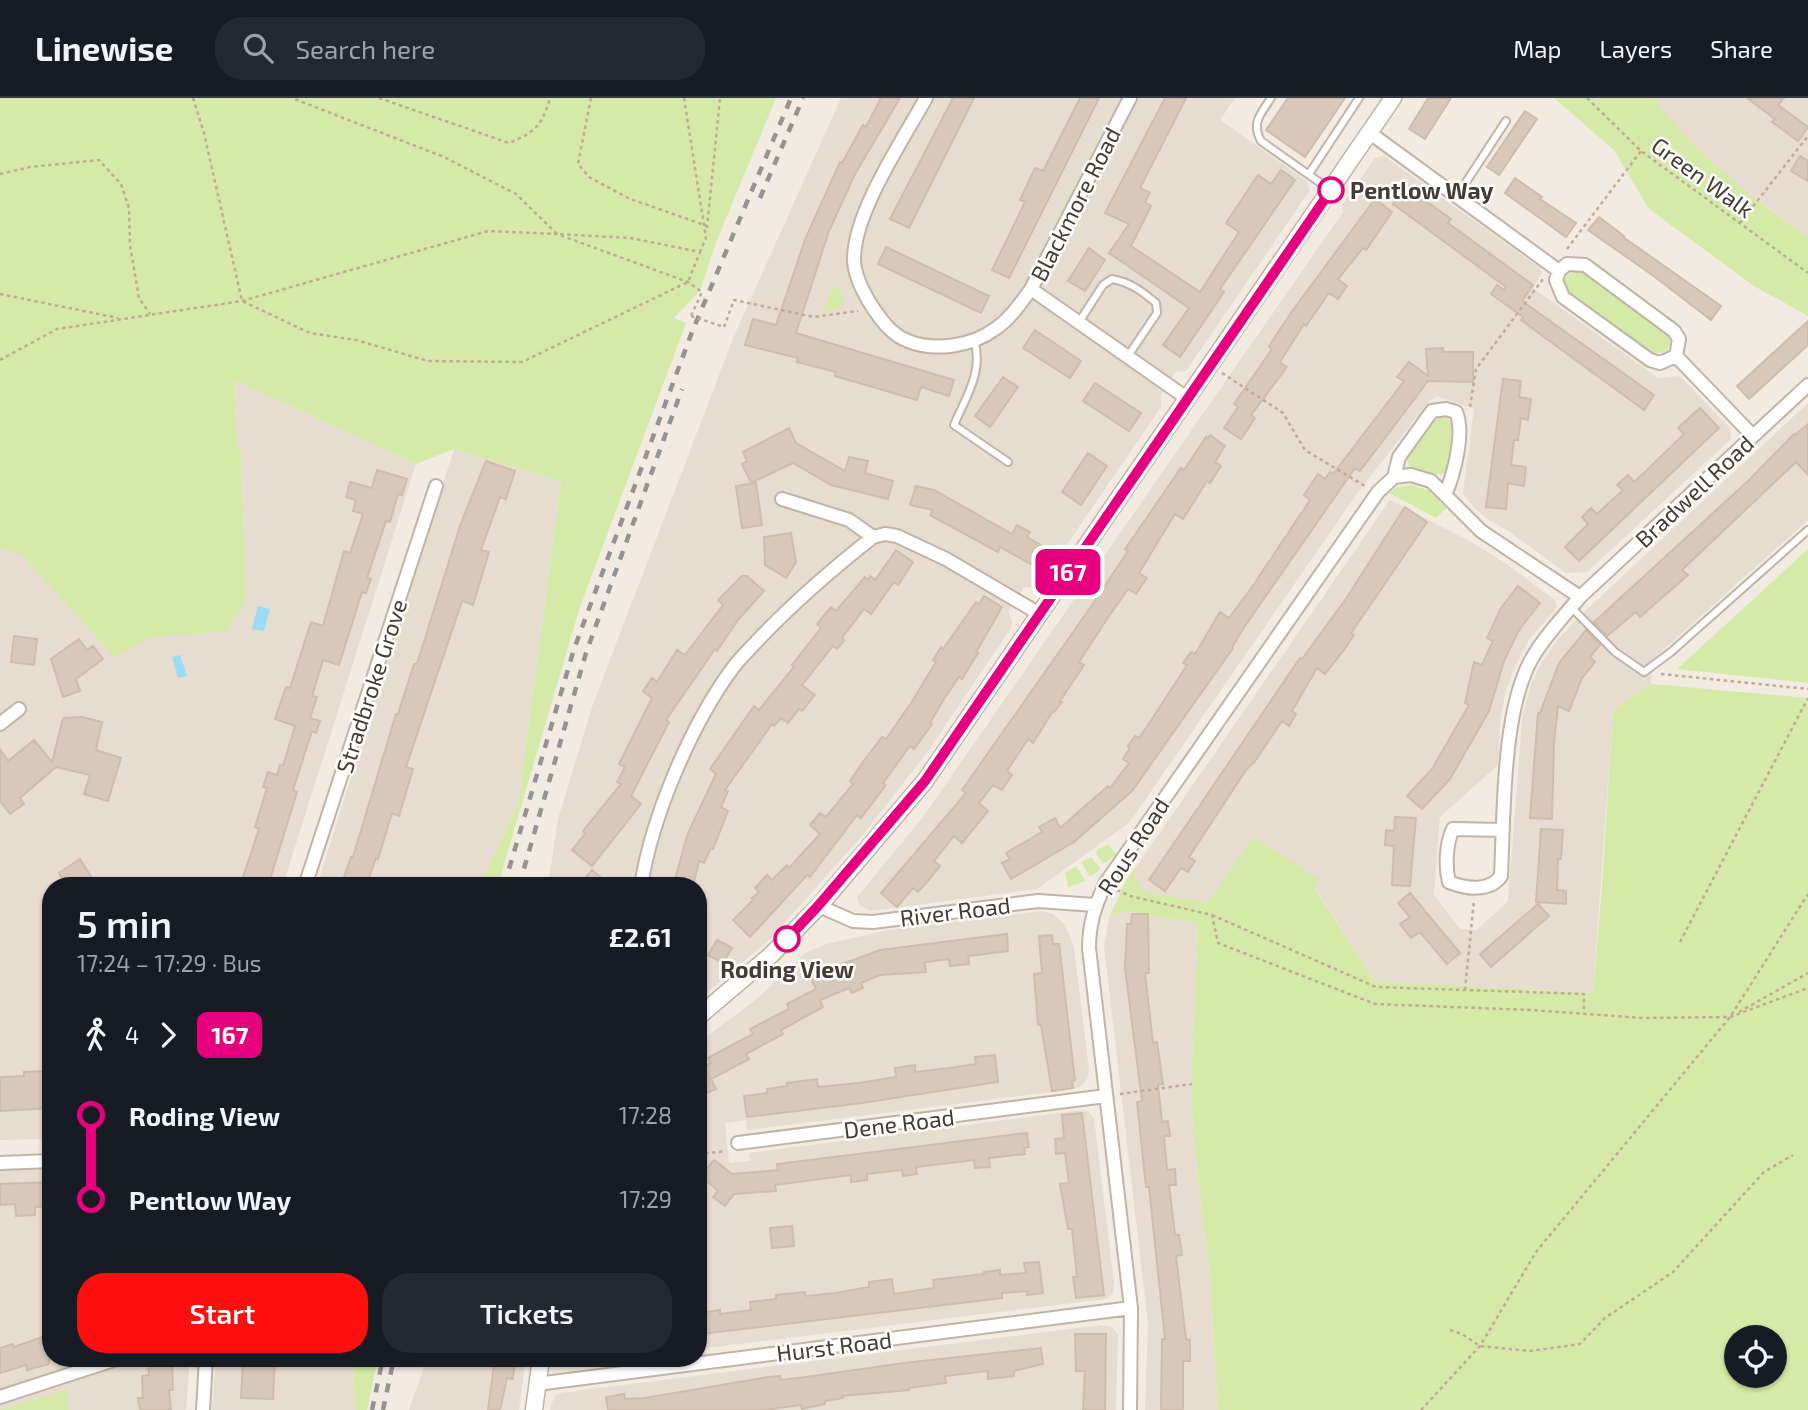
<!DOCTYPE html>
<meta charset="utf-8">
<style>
body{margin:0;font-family:"Exo 2",sans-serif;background:#242831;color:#f1f3f6;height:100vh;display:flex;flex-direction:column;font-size:26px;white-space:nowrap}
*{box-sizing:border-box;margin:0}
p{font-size:23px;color:#9ea1a6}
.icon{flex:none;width:38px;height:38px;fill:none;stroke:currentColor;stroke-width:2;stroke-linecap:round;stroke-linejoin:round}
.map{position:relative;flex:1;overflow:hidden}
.details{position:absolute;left:42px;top:779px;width:665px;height:490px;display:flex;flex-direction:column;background:#171b24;border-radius:28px;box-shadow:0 2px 5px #0004}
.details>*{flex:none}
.badge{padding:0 14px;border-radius:10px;font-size:24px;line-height:46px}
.controls{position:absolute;left:1724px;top:1227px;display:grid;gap:14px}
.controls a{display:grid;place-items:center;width:63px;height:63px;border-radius:50%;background:#171b24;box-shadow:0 2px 5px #0004;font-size:35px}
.map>.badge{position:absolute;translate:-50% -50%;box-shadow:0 0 0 4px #fff}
.legs{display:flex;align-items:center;gap:10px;height:77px;padding:0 35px;font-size:23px}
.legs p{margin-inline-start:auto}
.head{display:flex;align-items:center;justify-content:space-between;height:119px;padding:0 35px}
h1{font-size:38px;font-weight:600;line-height:52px}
.cta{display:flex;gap:14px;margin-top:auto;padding:14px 35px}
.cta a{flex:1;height:80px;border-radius:28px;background:#ff0f0d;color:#fff;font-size:28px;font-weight:600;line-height:80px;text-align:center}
.cta a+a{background:#242831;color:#f1f3f6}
ul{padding:0 35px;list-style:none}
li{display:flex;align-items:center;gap:24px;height:84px;font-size:26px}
li i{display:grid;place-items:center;width:10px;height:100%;margin:0 9px;background:currentColor}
li i::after{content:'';width:18px;height:18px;margin:-9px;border:5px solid;border-radius:50%;background:#171b24}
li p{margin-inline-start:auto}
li:first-child i{background:linear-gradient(#0000 50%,currentColor 0)}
li:last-child i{background:linear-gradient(currentColor 50%,#0000 0)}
header{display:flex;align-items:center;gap:42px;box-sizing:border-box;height:98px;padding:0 35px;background:#171b24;border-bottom:2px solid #363941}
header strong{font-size:33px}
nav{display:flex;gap:38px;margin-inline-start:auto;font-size:24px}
.search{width:490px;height:63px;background:#242831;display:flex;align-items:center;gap:18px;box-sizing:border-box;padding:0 24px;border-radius:28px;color:#9ea1a6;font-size:26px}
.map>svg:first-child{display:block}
.residential{fill:#e7dcd0}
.green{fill:#d5eaa8;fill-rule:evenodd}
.water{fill:#99dcf4}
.building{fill:#d8c8ba;stroke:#d0bcaa;stroke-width:2}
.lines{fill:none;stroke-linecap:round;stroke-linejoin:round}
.service-casing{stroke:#c1b4a7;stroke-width:10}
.minor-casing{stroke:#c1b4a7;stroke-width:16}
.tertiary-casing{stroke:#c1b4a7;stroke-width:19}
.path{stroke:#c1ab95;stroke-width:2.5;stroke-dasharray:3.5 3.5;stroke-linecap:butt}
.service{stroke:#fff;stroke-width:6}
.minor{stroke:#fff;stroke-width:12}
.tertiary{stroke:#fff;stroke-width:16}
.rail{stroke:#939393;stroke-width:4.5;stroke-dasharray:9 9;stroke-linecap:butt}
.path-bridge{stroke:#c1ab95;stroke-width:2.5;stroke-dasharray:3.5 3.5;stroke-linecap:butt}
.line-1-casing{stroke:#fff;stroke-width:16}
.line-1{stroke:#e6007e;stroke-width:10}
.stop-1-dot{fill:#fff;stroke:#e6007e;stroke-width:3.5}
.labels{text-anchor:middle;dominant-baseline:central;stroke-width:5;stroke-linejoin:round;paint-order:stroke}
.street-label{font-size:23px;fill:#443b32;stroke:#fff}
.stop-label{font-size:23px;font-weight:bold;fill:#443b32;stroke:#fff;text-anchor:start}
</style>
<header>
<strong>Linewise</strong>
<div class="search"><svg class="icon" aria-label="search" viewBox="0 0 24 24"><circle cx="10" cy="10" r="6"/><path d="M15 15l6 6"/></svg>Search here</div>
<nav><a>Map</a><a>Layers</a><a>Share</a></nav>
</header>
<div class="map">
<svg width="1808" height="1312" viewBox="0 0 1808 1312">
<rect width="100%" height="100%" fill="#f2ebe2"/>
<path class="residential" d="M841,0H1235L1220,22L1307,83L1310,92L1186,273L1175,274L1161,297V309L1040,486L1032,489H1024L1008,514L1012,523L1011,530L926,656L862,738L769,842L704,897L698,893V788H548L558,721L593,606L734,238Z
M1653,0H1808V139L1738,87L1678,33Z
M1384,58L1540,170L1542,175L1533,190L1658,280L1680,278L1730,330L1731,341L1587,474L1566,475L1507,432L1490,423L1474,410L1463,395L1474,311L1437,298L1430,302L1356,397L1129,725L1037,791L871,813L860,808L857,799L923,719L1343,114L1342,107L1375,60Z
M234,282L416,366L283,787L51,788V1041L0,1042V449L23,457L246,501L241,352L237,349Z
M1808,305V422L1653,561L1651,586L1613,612L1593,895L1375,883L1315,790L1208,804L1145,794L1140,789L1135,780L1136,769L1390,402L1471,444L1508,467L1555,502L1557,509L1529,542L1514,571L1505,596L1500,624L1498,667L1440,719L1434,797L1460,831L1477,832L1508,803L1522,622L1530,589L1540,567L1558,541L1583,515Z
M454,351L561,383L518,706L480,787L317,788Z
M1041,813L1053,816L1063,825L1070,838L1074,850L1089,972L1087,981L1081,988L1075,991L747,1032L746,1022L725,1025L729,1065L750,1063L749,1055L1082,1012L1088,1013L1094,1021L1114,1184L1113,1195L1106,1201L698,1251V945L758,900L805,855L826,846L884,833Z
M1124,813L1198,825L1191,985L1193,1037L1210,1179L1218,1312H1145L1148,1225L1104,848L1109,820Z
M51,1068V1260H190L186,1312H0V1070Z
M1101,1227L1112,1229L1118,1236L1116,1312H550L554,1299L560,1295Z
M216,1260H352L356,1312H212Z
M427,1260H526L519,1312H409Z
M557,1260H625L555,1269Z"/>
<path class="green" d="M0,0H776L715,147L700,193L674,220L686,225L580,509L498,787H480L518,706L561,383L454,351L416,366L234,282L237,349L241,352L246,501L227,533L148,540L114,559L23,458L0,449Z
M1554,0H1653C1697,57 1749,97 1808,139V218L1754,188L1649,111L1614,52Z
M1576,172L1581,173L1668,234L1670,244L1666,254L1653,255L1566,192C1562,182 1566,176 1576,172Z
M832,188L840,189L843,207L823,216Z
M1441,319L1448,321L1454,330L1446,375C1435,379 1421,370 1409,369L1407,359L1433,323Z
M1412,387L1428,392L1446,410L1436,420L1389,395L1397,389Z
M1808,451V585L1677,571Z
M1651,586L1808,600V1312H1218L1210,1179L1193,1037L1191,985L1198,825L1124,813L1109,820L1126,782L1136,769L1135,780L1145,794L1208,804L1254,739L1319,781L1315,791L1375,883L1593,895L1602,788L1613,612ZM1736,1239H1774V1278H1736Z
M1108,746L1116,756L1107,764L1103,765L1096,756L1097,752Z
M1091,759L1101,771L1090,779L1081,764Z
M1076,768L1086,783L1068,789L1065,775Z
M352,1260H378L367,1312H356Z
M67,1291L68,1312H0Z"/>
<path class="water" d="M258,508L270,511L264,533L252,531Z
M180,557L187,578L178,580L172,559Z"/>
<path class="building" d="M881,0H900L855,76L829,133L796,235L954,282L949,298L921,289L917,302L835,278L836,274L797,264L798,260L745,247L753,221L776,227L806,139L840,64L842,65L863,27L866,29Z
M953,0H974L909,130L890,121Z
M1080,0H1099L1009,180L992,172L1025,104L1020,102L1035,70L1043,73Z
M1165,0H1186L1140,90L1150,95L1145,104L1151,108L1131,148L1200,194L1239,134L1226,125L1258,77L1271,86L1281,72L1295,82L1220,191L1224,194L1180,259L1163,247L1189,210L1109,155L1129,126L1105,115Z
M1288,0H1345L1305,59L1266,32Z
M1428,0H1451L1425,41L1409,31Z
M1747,0H1784L1778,7L1808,29L1798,43L1772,24L1775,21Z
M1525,13L1537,21L1499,77L1487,69Z
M1800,58L1808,63V83L1791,73Z
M1515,80L1542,99L1540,101L1576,125L1566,139L1505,95Z
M1406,89L1451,121L1448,125L1533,187L1522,203L1654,297L1644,312L1521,222L1523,219L1491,196L1497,187L1504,192L1506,189L1393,106Z
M1375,101L1392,114L1366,152L1363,150L1338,181L1347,188L1338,201L1329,195L1306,228L1304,226L1280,264L1287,269L1251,317L1255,320L1241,341L1224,330L1238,309L1234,306L1272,251L1269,248L1290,216Z
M1599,119L1624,138L1623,139L1721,208L1711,222L1655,179L1588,132Z
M886,149L989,198L981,215L878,166Z
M1089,150L1105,162L1085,193L1068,183Z
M1808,223V247L1749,301L1737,288Z
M1035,232L1081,263L1070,280L1023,250Z
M1443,250V254H1473V284L1428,283L1360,373L1355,370L1245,528L1232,549L1233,550L1132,693L1074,744L1011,781L1002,765L1010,761L1006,755L1042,734L1039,729L1055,720L1060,730L1108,688L1110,690L1129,665L1123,661L1130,650L1128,648L1135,638L1139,640L1152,621L1187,567L1183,565L1191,554L1195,556L1220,514L1229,520L1250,492L1310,402L1304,397L1318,376L1325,381L1330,374L1333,376L1404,283L1397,279L1409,264L1428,278L1426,251Z
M1003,279L1018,289L990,329L975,318Z
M1503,281L1521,283L1519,299L1531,301L1528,322L1521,320L1518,342H1514L1511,367L1526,369L1524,388L1508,385L1506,411L1486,409Z
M1095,285L1141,315L1129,333L1083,303Z
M1700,310L1719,330L1579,463L1565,449L1588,426L1582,419L1591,410L1597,416L1623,392L1617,387L1628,377L1634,384L1648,371L1684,336L1678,330Z
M1808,326V377L1796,364L1682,472L1688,477L1640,519L1636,514L1607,538L1594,524L1748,383L1794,336L1795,337Z
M789,330L796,345L845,373L849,359L868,363L865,375L893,383L888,401L831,387L793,365L751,385L742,366L747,363L743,354Z
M1210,337L1225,348L1215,364L1221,368L1210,385L1207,383L1183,421L1175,416L1139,475L1147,480L1136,496L1128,491L1107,521L1079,564L1084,567L1060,603L1062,604L1054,614L1053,613L1033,645L1028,641L1007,673L1012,677L1002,692L993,687L979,705L988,713L962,745L954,738L934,763L940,768L927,784L918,794L913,790L897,809L881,795L966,695L962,692L1090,510L1128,453L1125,451L1181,370L1184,372L1206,339L1208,341Z
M1088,355L1107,368L1081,407L1062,394Z
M486,363L515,373L506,401L500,399L481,452L489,454L473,507L462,503L406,669L413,671L399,718L392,715L378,761L376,760L366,788H341L351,759H353L396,616H398L414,566H417L460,428Z
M377,372L407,381L402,397L398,396L390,424L386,423L367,480L371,481L366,495L362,494L339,567L323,562L312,598L317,599L310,620L320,623L316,635L312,633L293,692L297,694L268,788H240L259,731L255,729L267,690L263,689L268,674L277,677L280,667L283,668L295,628L275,621L286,589L290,590L311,524L323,528L344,453L350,455L363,416L353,413L356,402L346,399L350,384L372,390Z
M756,385L762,427L742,430L736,388Z
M916,388L934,392L1012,436L1017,427L1030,434L1027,439L1047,451L1036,469L1000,449L998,454L930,417L933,412L910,407Z
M1405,409L1427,424L1419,436L1351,535L1354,537L1347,548L1325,576L1317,570L1292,613L1296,616L1289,628L1282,623L1255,663L1246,672L1189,759L1195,763L1188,774L1181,770L1165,793L1149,782L1300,560L1302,561L1345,502Z
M791,435L796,464L786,480L765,467L764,439Z
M896,452L913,464L898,487L894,484L871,516L864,511L842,540L844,542L837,551L833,548L802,587L815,597L802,613L799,611L788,625L781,620L774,628L772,626L725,692L728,693L721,709L728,713L713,751L711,750L704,765L699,763L693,788H673L688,735L716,676L710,671L754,608L759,612L794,569L792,567L821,530L817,526L831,509L836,513L865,479L868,482L870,478L875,482Z
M742,478H747L764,493L738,522L717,553L715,551L666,622L669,624L631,698L641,706L592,768L572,752L585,736L583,733L621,686L617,684L625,669L619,666L652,600L643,593L652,580L657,584L677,552L685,557L723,507L718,502Z
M1518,488L1540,505L1519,532L1504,563L1489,613L1450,681L1422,711L1407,698L1432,671L1469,607L1465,605L1474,564L1482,567L1493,543L1487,540L1501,510Z
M984,498L1002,509L976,554L978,555L962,581L959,579L944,601L930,625L932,626L914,651L910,648L883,685L886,687L861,720L857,717L810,779L807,777L750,839L733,822L754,801L752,800L759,794L755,790L767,777L772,782L787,767L789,770L820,736L810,727L820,715L826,719L853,686L850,683L863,664L882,639L886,641L911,605L936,564L933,562L941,549L943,551L976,504L979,506Z
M1586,532L1600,547L1590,559L1595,564L1582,580L1569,613L1558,608L1554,645L1552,721L1530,720L1538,615H1540L1559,565Z
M14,538L37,541L34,567L11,564Z
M79,541L87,552L93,548L103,561L76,581L80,593L63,599L51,561Z
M82,619L102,624L96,652L121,660L108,703L84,696L90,677L56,669L20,700L24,706L10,716L0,703V651L8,663L34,642L52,664L63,620Z
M1395,719L1416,720L1410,788L1392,787L1394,748L1385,747L1386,732L1394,733Z
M1541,731L1563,732L1561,761H1558L1557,792L1566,793V806L1536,804Z
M80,761L97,788H67L59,775Z
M592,772L611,788H579Z
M1410,795L1460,855L1447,866L1420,834L1411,840L1400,826L1410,819L1398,805Z
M1538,806L1549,818L1491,869L1480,856Z
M1132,816H1148L1149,875H1145L1153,945L1157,944L1163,986L1158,987L1162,1024L1168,1023L1170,1038H1164L1167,1072L1175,1071L1176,1087H1169L1175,1137H1179L1182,1157L1176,1158L1186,1241L1190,1242V1263H1183V1312H1161L1162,1241H1165L1149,1089H1146L1137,1004L1142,1003L1125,870L1127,826H1131Z
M1007,836L1008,853L968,858L969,866L950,868L949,861L925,864L926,874L880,877L861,885L863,890L852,895L849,890L820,902L823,909L781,932L783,936L746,956L749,961L711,981L716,991L698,999V955L705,968L711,965L708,960L747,939L753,936L750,931L783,914L789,911L787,906L816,891L810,878L880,852Z
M1052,837L1053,846H1059L1075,982L1072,983L1073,990L1052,993L1041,927H1038L1034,876L1042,875L1039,838Z
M717,842L732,850L723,865L708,857Z
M995,957L998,984L862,1005L747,1019L744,998L767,995V991L787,988V985L817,981L818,989L859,985L896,979L895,970L915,967V974L949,970L976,966L975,959Z
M50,973L51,1010L0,1013V979L24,978V974Z
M1082,1015L1104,1197L1076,1200L1073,1179H1077L1072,1131H1068L1060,1086L1069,1085L1065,1055L1056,1056L1055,1041L1064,1040L1062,1017Z
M1027,1035L1029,1049L1024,1050L1025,1056L989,1060L990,1069L975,1070L974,1062L916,1069L917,1076L903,1078L902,1072L867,1076V1082L851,1084V1077L775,1087L776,1093L734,1096L725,1108L713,1099L718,1093L701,1078L714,1062L732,1076L778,1072L777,1066Z
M51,1084V1108L35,1109V1117L16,1118L15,1106L0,1107V1086Z
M792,1128L794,1148L772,1150L770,1130Z
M1039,1164L1043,1195L1027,1197V1193L1002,1195V1200L701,1236L699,1215L720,1212V1216L751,1212L750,1204L776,1201V1197L805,1194L806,1198L836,1195L869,1189V1184L892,1181L894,1196L934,1190L933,1182L984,1176V1174L1000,1172V1177L1026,1175L1024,1165Z
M51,1236L49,1266L27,1272L26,1267L0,1275V1250L13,1246L14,1249Z
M1075,1236H1106L1105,1312H1083L1085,1273H1076Z
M1041,1250L1043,1266L1014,1273V1278L988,1281V1273L945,1278L946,1285L909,1290V1292L842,1298L843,1300L825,1303V1306L802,1311L801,1307L763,1312H608L606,1299L624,1296L625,1301L645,1300L768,1279L780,1278L781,1282L806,1279L904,1265Z
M495,1260L515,1262L513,1281L507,1280L500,1312H488Z
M172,1261L173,1292H169L171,1312H140L138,1300H143L142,1278L149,1277L148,1262Z
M243,1261L275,1262L273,1301L241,1300Z"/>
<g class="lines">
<g class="service-casing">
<path id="service" d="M1271,0C1261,16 1251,24 1261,43L1329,91
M1309,76L1359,0
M1457,98L1506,23
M1079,224L1103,187L1112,181C1130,184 1143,194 1156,205L1157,215L1128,258
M974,242C984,273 966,299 954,327L1008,364
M1571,509L1615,554L1644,574L1671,554L1808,432"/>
</g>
<g class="minor-casing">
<path id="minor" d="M926,0C903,42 854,114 854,161C854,178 864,196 873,210C882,223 892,237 908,243C935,254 972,248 995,231C1010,221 1020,206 1031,191
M1130,0L1031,191L1188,301
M1370,35L1559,173L1567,166L1585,167L1674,233L1679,241L1676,258L1753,338
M1559,173L1556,182L1563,199L1650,262L1660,265L1676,258
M1394,379L1399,359L1432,313L1446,311L1456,314C1465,335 1454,376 1445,397
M782,401L849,422L873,439
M0,626L19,611
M1503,732L1453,731C1446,745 1445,769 1449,784C1466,791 1490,794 1501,778C1504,717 1502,615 1531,562C1544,539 1563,519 1580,499L1808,287
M305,788L436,388
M641,788C652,718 691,627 732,571C739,561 749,552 757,543C794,504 831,472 873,439L885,436L897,438L946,461L1038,515
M819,808L853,823L873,824L1038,803L1095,807
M738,1045L1106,998
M0,1065L51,1063
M537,1286L1131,1210
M0,1299L120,1260
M203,1312L206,1260
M1130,1312L1131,1210L1089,850C1089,826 1095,808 1105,786L1378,394L1394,379L1411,377L1431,383L1481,433L1580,499"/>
</g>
<g class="tertiary-casing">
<path id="tertiary" d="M698,919L771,857L819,808L925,683L1393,0
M534,1312L541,1260"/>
</g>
<path class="path" d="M193,0L204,35L242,203L310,235L356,242L428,263L522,264L688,184L700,154L631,140L557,136L516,96L444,59L292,0
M379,0L509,45C536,34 542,27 550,0
M591,0L578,66L589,79L628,100L707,128
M684,0L706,140L700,154
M1587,0L1641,53L1808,175
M0,76L30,69L99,62L121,86L129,110L130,147L139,200L150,216
M1740,125L1808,38
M707,130L720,0
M1567,151L1641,53
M0,196L118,220
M724,229L734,202L814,219L858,213
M0,262L57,231L242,203L488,133L557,136L688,184L702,194L691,218
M1222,275L1283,315L1305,352L1365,388
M1470,309L1476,271L1543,181
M1661,576L1808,591
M1117,792L1130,798L1212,817L1218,845L1375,906L1531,912L1642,920L1730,919L1808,890
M1212,817L1376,889L1584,896V915
M1680,844L1808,600
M1465,892L1474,802
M1739,914L1808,875
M1120,996L1192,986
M698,1056L726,1053
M1450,1232L1462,1236L1480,1248L1530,1253L1580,1246L1605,1220L1673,1174L1764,1074L1793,1057
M1421,1312L1480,1248L1536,1154L1730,919L1808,796"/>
<use href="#service" class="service"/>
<use href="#minor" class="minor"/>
<use href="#tertiary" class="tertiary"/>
<path class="rail" d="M760,100L803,0
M504,788L574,551L692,234L791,0
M519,788L586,555L682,291
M372,1312L383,1260
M383,1312L394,1260"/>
<path class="path-bridge" d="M691,218L724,229"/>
</g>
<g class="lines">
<g class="line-1-casing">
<path id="line-1" d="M787,841L818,808L925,683L1331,92"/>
</g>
<use href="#line-1" class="line-1"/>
</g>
<g class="stop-1-dot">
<circle cx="1331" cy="92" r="12"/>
<circle cx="787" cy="841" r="12"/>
</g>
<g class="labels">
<g class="street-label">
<text transform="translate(1703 79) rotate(36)">Green Walk</text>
<text transform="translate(1075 106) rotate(-63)">Blackmore Road</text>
<text transform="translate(1694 393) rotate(-43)">Bradwell Road</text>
<text transform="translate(371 588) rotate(-72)">Stradbroke Grove</text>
<text transform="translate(1133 748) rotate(-57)">Rous Road</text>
<text transform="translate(955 813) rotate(-7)">River Road</text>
<text transform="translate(899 1025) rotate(-7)">Dene Road</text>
<text transform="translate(834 1248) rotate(-7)">Hurst Road</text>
</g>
<g class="stop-label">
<text x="1350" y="92">Pentlow Way</text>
<text x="787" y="871" text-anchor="middle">Roding View</text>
</g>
</g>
</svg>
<div class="controls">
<a><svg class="icon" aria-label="locate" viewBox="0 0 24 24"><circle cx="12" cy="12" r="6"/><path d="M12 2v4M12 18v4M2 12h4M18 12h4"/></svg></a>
</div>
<b class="badge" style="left:1068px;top:474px;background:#e6007e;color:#fff">167</b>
<section class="details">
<div class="head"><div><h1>5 min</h1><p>17:24 – 17:29 · Bus</p></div><b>£2.61</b></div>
<div class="legs"><svg class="icon" aria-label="walk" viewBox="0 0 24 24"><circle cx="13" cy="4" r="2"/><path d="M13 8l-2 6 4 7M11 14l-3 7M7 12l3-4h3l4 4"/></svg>4<svg class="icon" aria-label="forward" viewBox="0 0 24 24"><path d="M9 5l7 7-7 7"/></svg><b class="badge" style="background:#e6007e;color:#fff">167</b></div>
<ul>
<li><i style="color:#e6007e"></i><b>Roding View</b><p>17:28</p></li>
<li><i style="color:#e6007e"></i><b>Pentlow Way</b><p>17:29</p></li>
</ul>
<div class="cta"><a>Start</a><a>Tickets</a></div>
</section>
</div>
